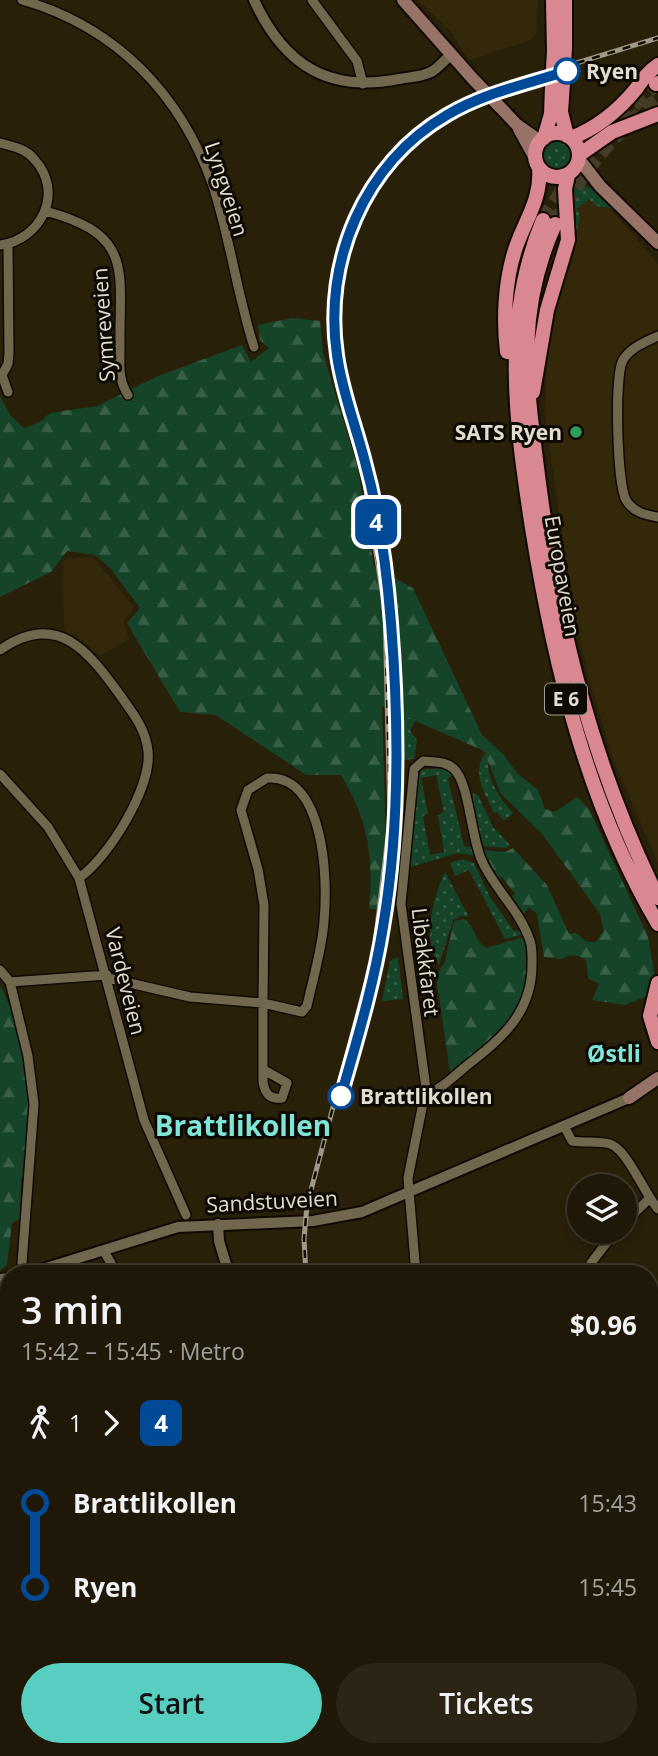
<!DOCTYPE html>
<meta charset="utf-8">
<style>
body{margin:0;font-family:"Open Sans",sans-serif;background:#2c2516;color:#f1f3f6;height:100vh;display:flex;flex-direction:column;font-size:26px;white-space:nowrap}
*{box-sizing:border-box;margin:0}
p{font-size:23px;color:#a1a09c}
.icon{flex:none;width:38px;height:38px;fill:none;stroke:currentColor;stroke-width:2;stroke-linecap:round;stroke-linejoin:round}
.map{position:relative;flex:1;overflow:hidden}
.details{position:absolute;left:0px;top:1265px;width:658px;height:492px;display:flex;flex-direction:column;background:#1f1808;border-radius:28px 28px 0 0;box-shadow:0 4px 10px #0003,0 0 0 2px #3c3729}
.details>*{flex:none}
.badge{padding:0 14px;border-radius:10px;font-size:24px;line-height:46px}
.controls{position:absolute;left:567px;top:1174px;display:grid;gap:14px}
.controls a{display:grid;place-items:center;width:70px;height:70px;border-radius:50%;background:#1f1808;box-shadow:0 4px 10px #0003,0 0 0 2px #3c3729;font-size:35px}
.map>.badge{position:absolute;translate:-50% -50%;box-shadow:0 0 0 4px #fff}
.legs{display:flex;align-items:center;gap:10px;height:77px;padding:0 21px;font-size:23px}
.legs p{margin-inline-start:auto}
.head{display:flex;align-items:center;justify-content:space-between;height:119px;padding:0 21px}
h1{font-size:38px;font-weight:600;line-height:52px}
.action{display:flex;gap:14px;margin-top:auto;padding:14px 21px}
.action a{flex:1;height:80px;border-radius:42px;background:#58cec0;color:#111;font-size:28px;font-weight:600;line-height:80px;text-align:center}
.action a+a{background:#2c2516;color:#f1f3f6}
ul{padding:0 21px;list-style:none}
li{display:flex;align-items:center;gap:24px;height:84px;font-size:26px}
li i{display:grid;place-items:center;width:10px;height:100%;margin:0 9px;background:currentColor}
li i::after{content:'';width:18px;height:18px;margin:-9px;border:5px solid;border-radius:50%;background:#1f1808}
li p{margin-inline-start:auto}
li:first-child i{background:linear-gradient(#0000 50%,currentColor 0)}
li:last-child i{background:linear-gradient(currentColor 50%,#0000 0)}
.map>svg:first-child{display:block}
.built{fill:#33290a}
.grass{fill:url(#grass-dots);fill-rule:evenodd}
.forest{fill:url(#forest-firs)}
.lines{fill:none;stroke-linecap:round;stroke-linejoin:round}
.trunk-tunnel{stroke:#453c28;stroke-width:14;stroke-dasharray:14 7;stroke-linecap:butt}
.minor-casing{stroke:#110900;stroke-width:12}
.tertiary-casing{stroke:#110900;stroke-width:14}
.secondary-casing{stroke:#110900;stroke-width:16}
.trunk-casing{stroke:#110900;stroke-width:18}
.minor{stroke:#70674e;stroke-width:9}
.tertiary{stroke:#70674e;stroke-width:10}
.secondary{stroke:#977367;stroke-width:12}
.trunk{stroke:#d98790;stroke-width:14}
.rail-casing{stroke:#a09988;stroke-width:5}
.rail{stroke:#0e0a03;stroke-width:2.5;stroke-dasharray:8;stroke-linecap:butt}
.secondary-bridge-casing{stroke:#110900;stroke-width:16;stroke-linecap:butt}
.trunk-bridge-casing{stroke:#110900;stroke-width:18;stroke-linecap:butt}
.secondary-bridge{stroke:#977367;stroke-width:12}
.trunk-bridge{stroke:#d98790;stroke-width:14}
.line-1-casing{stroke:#fff;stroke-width:16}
.line-1{stroke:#004a98;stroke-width:10}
.stop-1-dot{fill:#fff;stroke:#004a98;stroke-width:3.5}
.leisure-dot{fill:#2e9e5b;stroke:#0e0a03;stroke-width:2.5}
.labels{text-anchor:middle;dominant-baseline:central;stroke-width:6;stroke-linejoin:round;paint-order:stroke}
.shield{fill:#0e0a03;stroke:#a29e92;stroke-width:2}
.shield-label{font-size:19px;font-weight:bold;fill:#e2ddcf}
.stop-label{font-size:21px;font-weight:bold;fill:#e2ddcf;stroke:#0e0a03;text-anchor:start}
.street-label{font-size:21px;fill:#e2ddcf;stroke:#0e0a03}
.poi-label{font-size:21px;font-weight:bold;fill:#e2ddcf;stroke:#0e0a03;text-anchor:end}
.neighbourhood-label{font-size:23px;font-weight:bold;fill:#7de6d9;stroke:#0e0a03}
.district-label{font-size:28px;font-weight:bold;fill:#7de6d9;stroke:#0e0a03}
</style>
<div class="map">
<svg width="658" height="1756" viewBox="0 0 658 1756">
<defs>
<pattern id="grass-dots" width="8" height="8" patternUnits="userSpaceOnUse" patternTransform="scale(1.75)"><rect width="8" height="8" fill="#154428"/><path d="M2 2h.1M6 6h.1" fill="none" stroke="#375f46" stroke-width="1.8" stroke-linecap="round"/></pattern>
<pattern id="forest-firs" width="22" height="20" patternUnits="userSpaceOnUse" patternTransform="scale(1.75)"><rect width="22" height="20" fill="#154428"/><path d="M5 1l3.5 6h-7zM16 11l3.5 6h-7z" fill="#375f46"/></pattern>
</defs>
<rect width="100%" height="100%" fill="#29200a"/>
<path class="built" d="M418,0H538L536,34L531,40L469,60L451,32Z
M589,199L596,206L610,208L658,264V863L612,756L589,677L571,603L545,413L547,357L561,287L577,237V209Z
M93,557L134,607L123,622L129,639L100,656L76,635L65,631L64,626L63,563L67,558Z"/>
<path class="grass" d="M543 155a15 15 0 1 1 30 0a15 15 0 1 1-30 0Z
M578,184L599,191L611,205L610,208L596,206L589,199L577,209L580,217L573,246C575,227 568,205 571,189Z
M402,716L416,717L487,751L415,721L410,731L417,740L414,759L403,760Z
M484,754L489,756C484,775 500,799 513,813L504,821L497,812L494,813C485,793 472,776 484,754Z
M444,768L452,775L448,779L464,846L471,847L475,856L458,853L407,868L418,770ZM436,775L444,812L438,815L444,852L430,855L423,816L428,814L421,778Z
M473,793L478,795L493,827L510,845L506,848L481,846L472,810Z
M462,859L474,863L490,897L514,931L520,930L522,935L505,939L469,870L455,876L450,863Z
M445,872L469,917L461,916L453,920L439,965C422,942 433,895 445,872Z
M398,957L403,999L382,1001L390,961Z"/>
<path class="forest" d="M292,318L320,321L323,353L358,469L374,567L413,588L482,735L503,754L517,773L538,790L545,809L555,812L577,797L589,809L648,937L654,972L648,996L624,1005L592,1000L599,984L588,978L586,960C577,955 571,953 562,959L544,957L537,914L529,907L523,915L511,897L515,894L502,877L499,879L483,850L505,852L513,848L547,885L569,934L576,933L587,942H595L604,931L600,914L543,835L501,794L484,751L382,706L386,845L380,909H369C374,856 368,820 341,775H306L216,715L180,712L127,623L140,608L110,568L95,555L67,551L51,572L0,597V396L10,415L24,428L40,422L50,413L97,406L158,376L242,345L251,362L269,348L260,340L258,325Z
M464,919C476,927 474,940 486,948L524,937C541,1005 497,1034 450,1072L436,976L445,962L454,921Z
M0,986C33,1045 30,1114 26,1180L21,1179L20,1219L12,1223L7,1265L0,1271Z"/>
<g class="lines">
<path class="trunk-tunnel" d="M543,220L591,146L656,84
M555,224C579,174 614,132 658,99"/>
<g class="minor-casing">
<path id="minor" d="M22,0C116,27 181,94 213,186C230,238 237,294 254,347
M312,0L357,61L363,84
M0,143C12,146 26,149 34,159C65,192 41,240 0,245
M45,211C135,235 119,270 120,348C120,365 118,380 128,395
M658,336C645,342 630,348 623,360C614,376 617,483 626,500C633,512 645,515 658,517
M8,392L2,375L8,364L9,353L8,244
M0,650C57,610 88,651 120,695C132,712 146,729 148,751C152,787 109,857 79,878
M0,774L48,827L79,878L144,1120L186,1215
M267,778C325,774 328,880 324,921C322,950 313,978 307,1006L302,1012L263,1003L264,905L258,869L241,810L248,790Z
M0,970L10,982L28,1056L34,1104L22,1263
M108,978L190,997L263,1003V1082C265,1093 269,1100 282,1098L287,1083L264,1070
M10,982L107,975
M564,1126L572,1141C585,1143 598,1141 610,1144C627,1149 644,1193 658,1209
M625,1222L649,1199
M104,1251L117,1274
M591,1263L615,1232
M416,1274L408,1178L426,1088L401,904L414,769L423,761C434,762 446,761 454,769C469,782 471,838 482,861C494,888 519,910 529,938C533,947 532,955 532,965C532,1014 501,1039 465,1067C452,1078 442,1088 426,1095
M0,1677L8,1647
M649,1740L652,1756
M155,1748L160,1756
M376,1748L377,1756
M124,1756L126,1748
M234,1756L235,1748"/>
</g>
<g class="tertiary-casing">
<path id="tertiary" d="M254,0C284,65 328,93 399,79C410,77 421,77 431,72C439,68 444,60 451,55
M218,1224L219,1241L229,1274
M27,1274L178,1227L313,1221L362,1212L629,1098
M0,1279L9,1278
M493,1748L495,1756"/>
</g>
<g class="secondary-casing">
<path id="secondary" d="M403,0L473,79
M500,107L517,125L540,141
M519,129L535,158
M579,159L600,186L658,243
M629,1098L658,1078"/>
</g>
<g class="trunk-casing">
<path id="trunk" d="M553,0L554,51
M565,47V0
M563,83L561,112L567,136
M656,84L658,83
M535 155a22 22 0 1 1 44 0a22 22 0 1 1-44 0Z
M544,138L551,114L552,87
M571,138C597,128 618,111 636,89C643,79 648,72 658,65
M579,155L612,132L658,114
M543,220C501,320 516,424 532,528C554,665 587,803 658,924
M555,224C514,315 527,388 539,483C558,629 593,766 658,898
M507,352C503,319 505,281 515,250C524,222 542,199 539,168
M533,392L547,310L568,240L565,189L568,175
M658,983L650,1016L658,1042"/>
</g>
<use href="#minor" class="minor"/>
<use href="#tertiary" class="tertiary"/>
<use href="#secondary" class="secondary"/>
<use href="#trunk" class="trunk"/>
<g class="rail-casing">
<path id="rail" d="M306,1274L304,1239L307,1205L374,953L390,819L385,609L364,477L338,386L331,344V293L341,245L357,205L378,170L404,141L438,115L499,87L658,38
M574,1748L576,1756"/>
</g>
<use href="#rail" class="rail"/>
<g class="secondary-bridge-casing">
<path id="secondary-bridge" d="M473,79L500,107"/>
</g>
<g class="trunk-bridge-casing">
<path id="trunk-bridge" d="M563,83L565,47
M552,87L554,51"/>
</g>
<use href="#secondary-bridge" class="secondary-bridge"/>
<use href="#trunk-bridge" class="trunk-bridge"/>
</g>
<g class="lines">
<g class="line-1-casing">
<path id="line-1" d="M341,1096C357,1040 374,984 383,927C400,828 399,723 391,623C387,571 379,513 365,462C356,426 342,392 337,355C323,262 364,163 447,115C484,93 527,84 567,71"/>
</g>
<use href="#line-1" class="line-1"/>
</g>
<g class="stop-1-dot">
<circle cx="567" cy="71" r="12"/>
<circle cx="341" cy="1096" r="12"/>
</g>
<circle class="leisure-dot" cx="576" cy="432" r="7"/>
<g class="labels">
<rect class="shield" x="545" y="683.5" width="42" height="31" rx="5"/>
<g class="shield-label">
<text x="566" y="699">E 6</text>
</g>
<g class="stop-label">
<text x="586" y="71">Ryen</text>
<text x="360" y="1096">Brattlikollen</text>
</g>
<g class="street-label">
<text transform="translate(227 189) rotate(72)">Lyngveien</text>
<text transform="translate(103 325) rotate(-94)">Symreveien</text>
<text transform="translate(563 576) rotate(80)">Europaveien</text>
<text transform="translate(426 962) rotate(83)">Libakkfaret</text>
<text transform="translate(126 981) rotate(76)">Vardeveien</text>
<text transform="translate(272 1201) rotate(-3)">Sandstuveien</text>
</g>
<g class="poi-label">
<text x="562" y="432">SATS Ryen</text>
</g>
<g class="neighbourhood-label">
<text x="614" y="1053">Østli</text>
</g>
<g class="district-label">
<text x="243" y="1125">Brattlikollen</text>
</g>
</g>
</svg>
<div class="controls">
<a><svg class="icon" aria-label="layers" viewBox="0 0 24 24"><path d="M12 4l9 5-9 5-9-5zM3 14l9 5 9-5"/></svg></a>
</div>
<b class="badge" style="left:376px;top:522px;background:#004a98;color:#fff">4</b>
<section class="details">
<div class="head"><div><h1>3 min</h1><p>15:42 – 15:45 · Metro</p></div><b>$0.96</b></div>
<div class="legs"><svg class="icon" aria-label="walk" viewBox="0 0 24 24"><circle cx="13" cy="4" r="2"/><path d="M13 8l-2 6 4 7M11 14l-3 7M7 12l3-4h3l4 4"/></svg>1<svg class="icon" aria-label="forward" viewBox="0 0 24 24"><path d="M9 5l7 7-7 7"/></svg><b class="badge" style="background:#004a98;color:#fff">4</b></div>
<ul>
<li><i style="color:#004a98"></i><b>Brattlikollen</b><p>15:43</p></li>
<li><i style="color:#004a98"></i><b>Ryen</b><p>15:45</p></li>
</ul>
<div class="action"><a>Start</a><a>Tickets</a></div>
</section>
</div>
